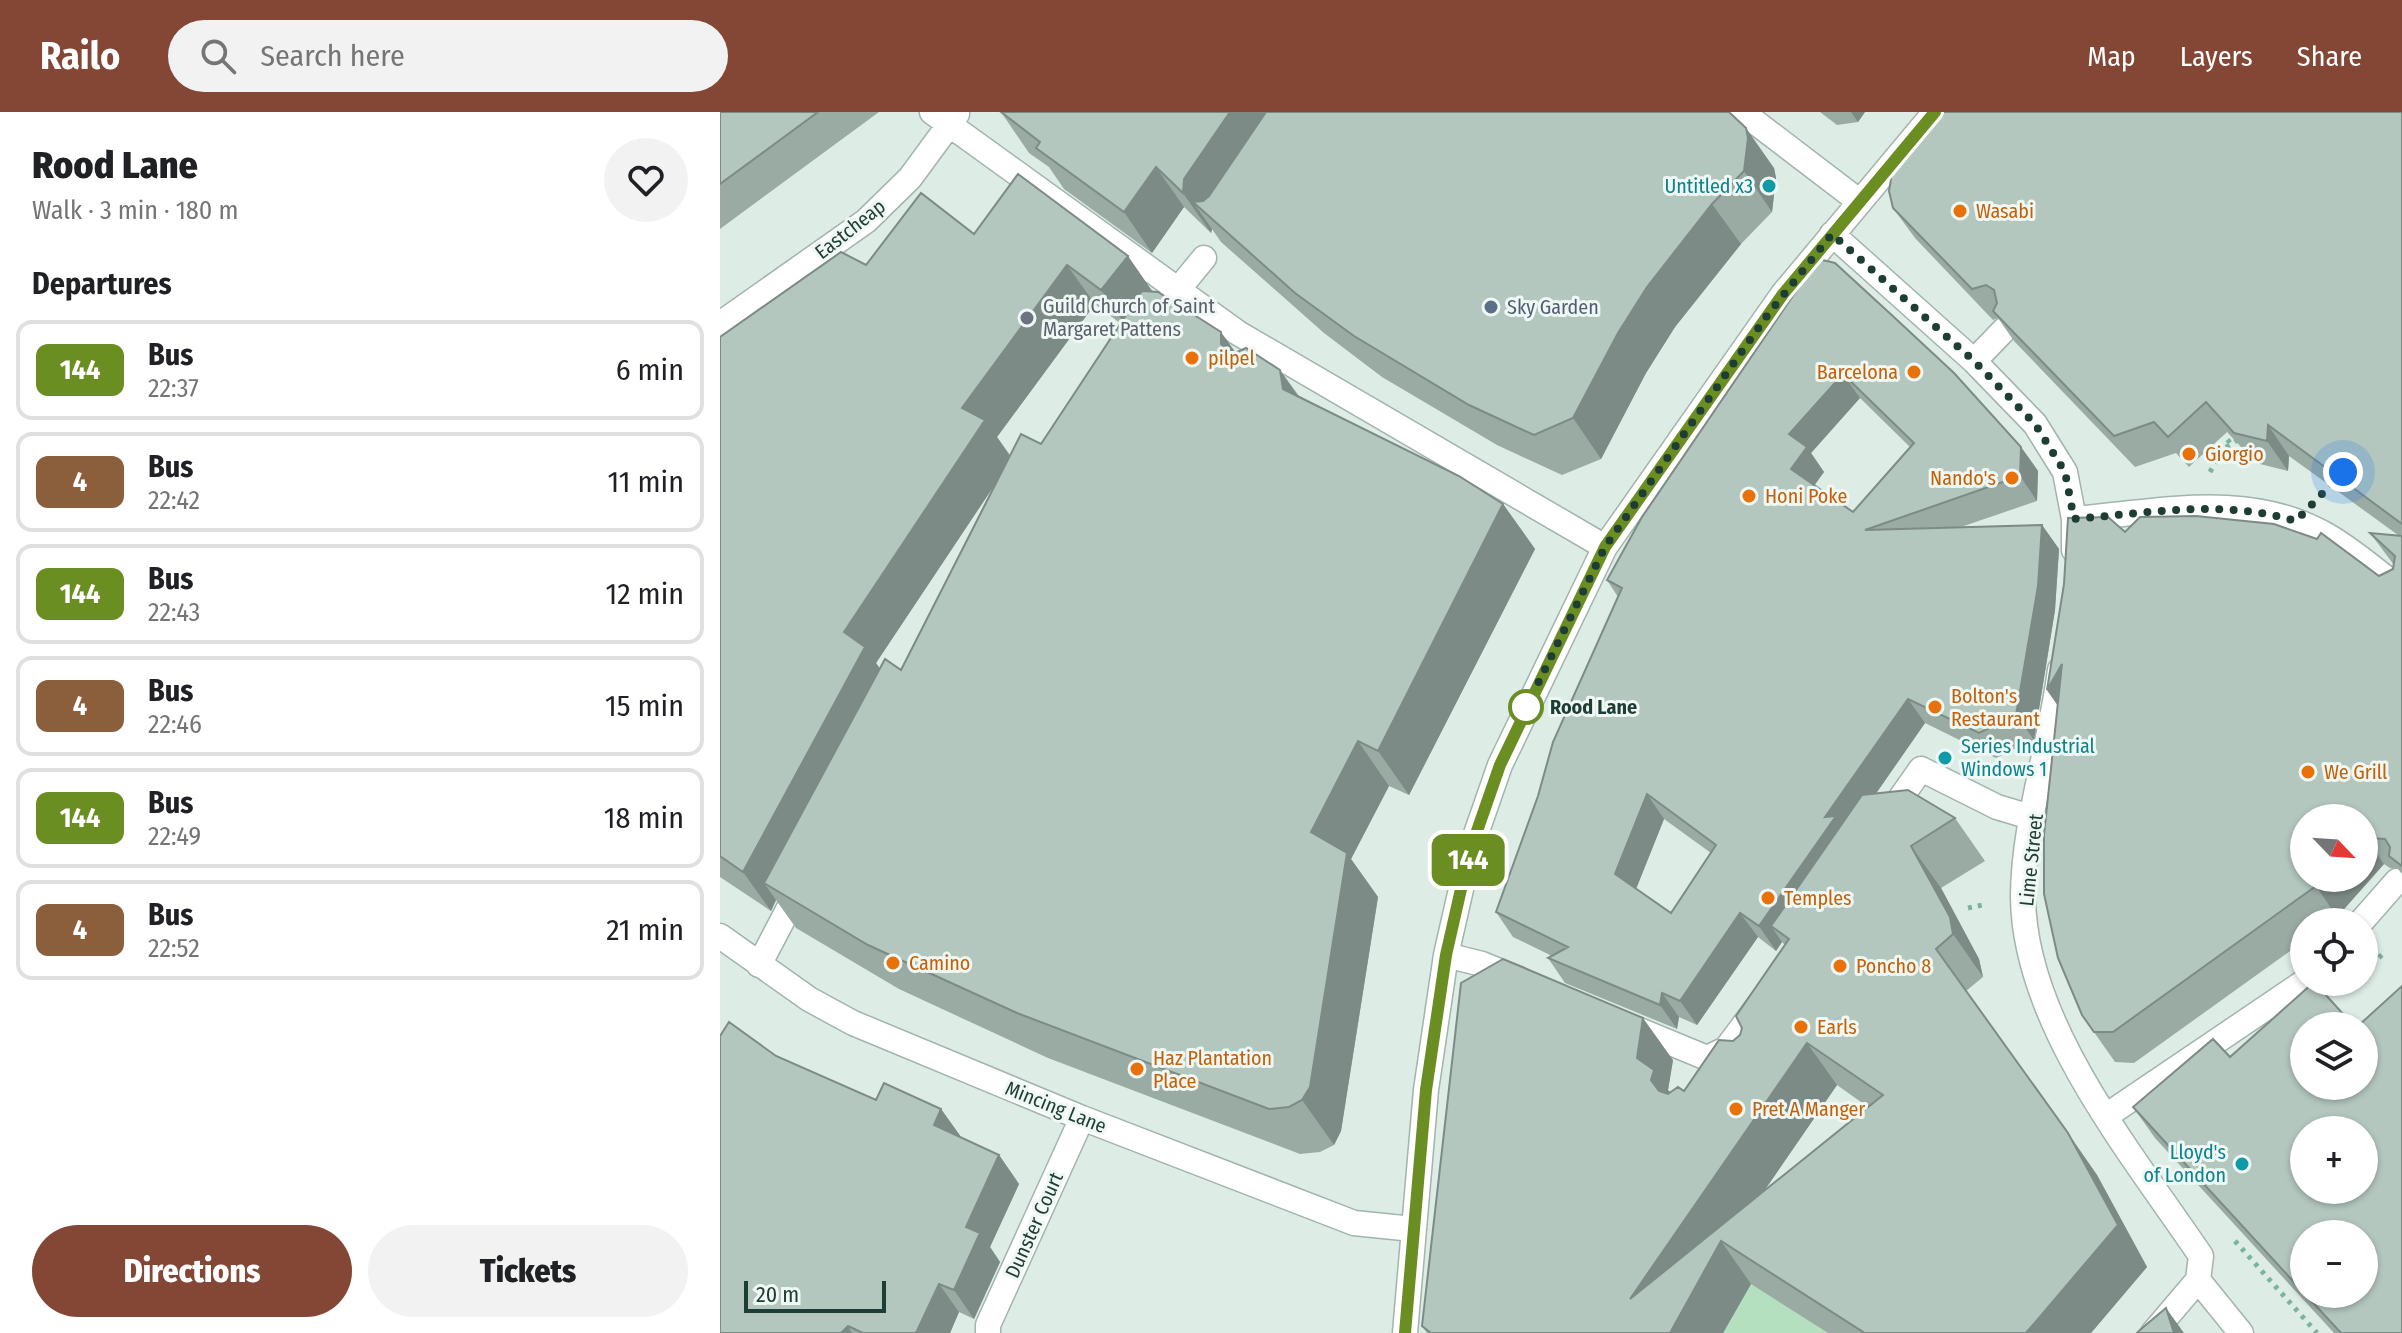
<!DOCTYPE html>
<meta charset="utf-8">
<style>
body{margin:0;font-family:"Fira Sans Condensed",sans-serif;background:#f2f2f2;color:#202124;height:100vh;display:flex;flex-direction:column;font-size:30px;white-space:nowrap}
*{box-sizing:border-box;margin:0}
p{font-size:26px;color:#757577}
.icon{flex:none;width:44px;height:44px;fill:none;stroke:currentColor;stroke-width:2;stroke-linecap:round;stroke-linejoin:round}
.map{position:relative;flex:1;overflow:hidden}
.panel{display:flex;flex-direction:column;background:#fff;width:720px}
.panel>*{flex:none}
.badge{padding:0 16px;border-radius:12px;font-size:28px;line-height:52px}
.needle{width:52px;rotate:115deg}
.controls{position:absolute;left:1570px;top:692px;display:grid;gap:16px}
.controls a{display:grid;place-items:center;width:88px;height:88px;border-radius:50%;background:#fff;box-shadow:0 2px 6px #0004;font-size:40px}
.scale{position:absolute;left:24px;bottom:20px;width:142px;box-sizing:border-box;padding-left:8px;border:4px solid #1e3d35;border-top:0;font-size:22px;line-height:28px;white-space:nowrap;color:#1e3d35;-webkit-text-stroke:6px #eff8f4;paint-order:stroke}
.you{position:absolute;width:40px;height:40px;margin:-20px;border:6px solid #fff;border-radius:50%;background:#1a73e8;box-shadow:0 0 0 12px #1a73e833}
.map>.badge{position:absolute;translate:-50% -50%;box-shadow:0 0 0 4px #fff}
h2{padding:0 32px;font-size:30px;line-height:72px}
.round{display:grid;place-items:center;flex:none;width:84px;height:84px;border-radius:42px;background:#f2f2f2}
.summary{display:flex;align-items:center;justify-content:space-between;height:136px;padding:0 32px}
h1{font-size:38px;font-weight:800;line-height:60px}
.action{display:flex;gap:16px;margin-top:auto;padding:16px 32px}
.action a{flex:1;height:92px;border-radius:48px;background:#844735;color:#fff;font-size:32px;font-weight:800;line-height:92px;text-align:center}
.action a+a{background:#f2f2f2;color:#202124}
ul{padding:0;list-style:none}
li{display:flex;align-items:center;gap:24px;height:100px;margin:0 16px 12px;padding:0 16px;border:4px solid #e0e0e0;border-radius:16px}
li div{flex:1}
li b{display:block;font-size:30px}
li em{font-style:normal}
li .badge{min-width:88px;font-weight:700;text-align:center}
header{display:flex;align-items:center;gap:48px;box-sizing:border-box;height:112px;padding:0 40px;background:#844735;color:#fff}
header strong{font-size:38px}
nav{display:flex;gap:44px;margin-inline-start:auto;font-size:28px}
.search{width:560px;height:72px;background:#f2f2f2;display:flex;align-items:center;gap:20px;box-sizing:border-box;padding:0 28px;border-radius:44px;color:#757577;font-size:30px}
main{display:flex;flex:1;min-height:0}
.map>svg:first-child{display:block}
.green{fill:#b5e0c0}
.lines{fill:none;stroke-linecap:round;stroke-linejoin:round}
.minor-casing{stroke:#a1b4ad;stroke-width:27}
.path{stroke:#7bb3a1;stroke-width:5;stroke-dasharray:4 6;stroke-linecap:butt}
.minor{stroke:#fff;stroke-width:24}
.wall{fill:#9aaba4;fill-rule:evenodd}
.shaded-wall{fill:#7d8b86}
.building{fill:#b3c7bf;stroke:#7d8b86;stroke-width:2;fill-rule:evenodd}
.line-casing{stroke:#fff;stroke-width:18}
.line{stroke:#6b8e23;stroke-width:12}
.walk{stroke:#1e3d35;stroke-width:8;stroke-dasharray:0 14.4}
.culture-dot{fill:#0f9aa8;stroke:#eff8f4;stroke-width:3}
.food-dot{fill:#e8710a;stroke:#eff8f4;stroke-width:3}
.service-dot{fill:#5c6f8a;stroke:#eff8f4;stroke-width:3}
.worship-dot{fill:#6b7280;stroke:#eff8f4;stroke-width:3}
.stop-dot{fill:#fff;stroke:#6b8e23;stroke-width:4}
.labels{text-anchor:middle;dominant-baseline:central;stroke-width:6;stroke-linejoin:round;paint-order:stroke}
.culture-label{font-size:20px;fill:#0d838f;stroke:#eff8f4;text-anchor:end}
.food-label{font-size:20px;fill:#c56008;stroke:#eff8f4;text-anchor:start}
.street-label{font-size:20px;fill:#1e3d35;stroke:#eff8f4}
.worship-label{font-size:20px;fill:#5b616d;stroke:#eff8f4;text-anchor:start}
.service-label{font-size:20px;fill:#4e5e75;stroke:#eff8f4;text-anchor:start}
.stop-label{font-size:20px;font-weight:bold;fill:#1e3d35;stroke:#eff8f4;text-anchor:start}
</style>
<header>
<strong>Railo</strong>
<div class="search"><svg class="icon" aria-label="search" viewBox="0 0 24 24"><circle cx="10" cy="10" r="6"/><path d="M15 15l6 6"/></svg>Search here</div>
<nav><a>Map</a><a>Layers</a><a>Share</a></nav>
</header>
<main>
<section class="panel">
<div class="summary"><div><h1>Rood Lane</h1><p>Walk · 3 min · 180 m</p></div><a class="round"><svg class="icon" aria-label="heart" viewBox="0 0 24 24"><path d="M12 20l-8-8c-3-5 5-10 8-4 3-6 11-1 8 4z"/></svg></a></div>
<h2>Departures</h2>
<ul>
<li><span class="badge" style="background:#6b8e23;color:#fff">144</span><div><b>Bus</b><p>22:37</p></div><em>6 min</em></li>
<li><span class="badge" style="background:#8b5e3c;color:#fff">4</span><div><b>Bus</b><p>22:42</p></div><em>11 min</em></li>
<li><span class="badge" style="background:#6b8e23;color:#fff">144</span><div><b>Bus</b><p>22:43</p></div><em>12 min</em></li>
<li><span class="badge" style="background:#8b5e3c;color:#fff">4</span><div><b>Bus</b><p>22:46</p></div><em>15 min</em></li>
<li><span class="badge" style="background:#6b8e23;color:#fff">144</span><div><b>Bus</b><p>22:49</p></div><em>18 min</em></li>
<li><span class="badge" style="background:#8b5e3c;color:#fff">4</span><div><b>Bus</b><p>22:52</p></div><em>21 min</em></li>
</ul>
<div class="action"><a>Directions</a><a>Tickets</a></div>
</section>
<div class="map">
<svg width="1682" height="1221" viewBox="0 0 1682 1221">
<rect width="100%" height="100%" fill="#deece6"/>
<path class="green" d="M1024,1166L1108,1221H1003L1020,1190Z"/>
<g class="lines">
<g class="minor-casing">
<path id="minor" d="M212,0L518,221L885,435
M1022,0L1140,90
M1112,122L1254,249L1315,312L1345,360L1354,407V438
M0,212L146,109L190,66L237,2
M429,213L484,146
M1254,249L1284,218
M1354,407C1440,400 1529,378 1608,424C1634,439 1658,460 1682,479
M1340,558C1331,631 1303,711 1303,785C1304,912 1413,1043 1481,1144L1478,1168L1521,1221
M1168,704L1201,657L1277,695L1314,706
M1641,810L1677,769
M0,824L89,887L133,911L362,1006L634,1111L693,1117
M726,843L762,852L799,867
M39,853L81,773
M907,913L987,946L1006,937L1041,890
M1386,1004L1584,870
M268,1221V1213L362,1006
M685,1221L706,978L726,843L749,742L780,653L885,435L1063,182L1215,0
M1433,1221L1478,1168"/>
</g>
<path class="path" d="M1501,320L1511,332
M1490,360L1502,338L1516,329
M1248,796L1267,792
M1644,859L1664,841
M1620,880L1631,870
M1515,1129L1597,1221"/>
<use href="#minor" class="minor"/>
</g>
<path class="wall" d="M0,0H159L0,117Z
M281,0L1054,56L1056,66L1052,100L1021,132L955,215L926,261L881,347L842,363L777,333L662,265L604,221L501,130L492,117L491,121L464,95L432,141L344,77L329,55L309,41Z
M1100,0H1145L1138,10L1117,13Z
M1682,0V762L1678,757L1670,756L1664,752L1617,805L1610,810H1584V829L1414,951L1395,950L1362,903L1338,594L1327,578L1405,420L1659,464L1673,457L1674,453L1650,421L1678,423L1569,344L1568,359L1536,351L1507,320L1469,355L1456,341L1415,355L1294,229L1278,206L1273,208L1195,126L1173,96Z
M254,122L433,179L516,241L560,258L579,284L783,392L815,437L689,683L669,674L631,747L658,785L621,1019L614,1033L600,1040L580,1042L328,946L179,877L76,816L56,788L51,799L0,765V225L146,153ZM375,192L400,211L321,332L290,343L277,325ZM274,373L181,558L160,557L156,551Z
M1098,147L1301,335L1318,359L1317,389L1241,415L1322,413L1339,437L1335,498L1314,628L1276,646L1205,611L1156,681L1235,706L1265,749L1221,776L1259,847L1263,865L1246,879L1377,1063L1427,1155L1371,1221H1108L1031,1172L1003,1221H707L702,1214L953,948L948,978L950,980L964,979L1020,923L1065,833L1062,830L1056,839L1038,825L977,913L959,905L957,917L845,871L828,846L832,844L793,825L776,800L898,485L887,468ZM1140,286L1191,336L1133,400L1094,373L1104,360L1091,341ZM944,707L991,741L951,801L916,777ZM1117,973L1148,995L1044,1079Z
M56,944L156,988L221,997L241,1025L279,1043L299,1072L270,1135L280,1150L254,1207L239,1200L230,1221H0Z
M1510,945L1584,974L1682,1221H1614L1435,1026L1413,995ZM1584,1122L1644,1182H1584Z"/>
<path class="shaded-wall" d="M510,0H565L493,108L473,90L492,117L491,121L463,81L464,67Z
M1131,0H1145L1138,10Z
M1026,16L1054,56L1056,66L1052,100L1024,59Z
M436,55L464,95L432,141L404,100Z
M992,92L1021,132L955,215L926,261L881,347L853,306L898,221L927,175Z
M408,144L435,183L408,217L381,178Z
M347,153L375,192L277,325L292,347L156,551L172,574L44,771L56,788L51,799L23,760L124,520L242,296Z
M501,220L533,265L501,232Z
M560,258L591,303L563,277Z
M1123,262L1140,286L1091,341L1104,360L1089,381L1071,357L1069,322Z
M1548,313L1569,344L1568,359L1547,329Z
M1301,335L1318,359L1317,389L1300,364Z
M783,392L815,437L689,683L658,639Z
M1322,413L1339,437L1335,498L1314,628L1296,603Z
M1342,552L1348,608L1327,578Z
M1188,587L1205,611L1128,722L1051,814L1062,830L1056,839L1039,814L1105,705Z
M638,629L669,674L631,747L658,785L621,1019L614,1033L582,988L591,720Z
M927,682L944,707L912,787L895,762Z
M1644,723L1664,752L1617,805L1596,774L1603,766H1644Z
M1191,734L1221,776L1259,847L1263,865L1233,822Z
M1020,801L1038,825L977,913L960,889Z
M942,881L959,905L957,917L940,893Z
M923,906L953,948L948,978L964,1000L939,979L917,946Z
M1087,931L1117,973L1007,1133L1001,1129L1031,1172L1003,1221H950L910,1187Z
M221,997L241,1025L214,1013Z
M1348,1021L1377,1063L1427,1155L1371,1221H1306Z
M279,1043L299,1072L270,1135L280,1150L254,1207L234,1178L246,1115Z
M219,1172L239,1200L230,1221H196Z
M1446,1196L1464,1221H1454Z
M128,1214L132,1221H121Z"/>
<path class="building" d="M0,0H98L0,72Z
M281,0H510L464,67L463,81L436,55L404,100L316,36L320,30Z
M546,0H1009L1026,16L1028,26L1024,59L992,92L927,175L898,221L853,306L814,323L749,293L634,224L575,181L473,90L483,89L489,84Z
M1219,0H1682V412L1548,313L1547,329L1514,321L1486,290L1448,325L1434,310L1394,324L1273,199L1277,191L1274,178L1266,173L1252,177L1173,96L1169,79L1172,61L1184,42Z
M298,62L408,144L381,178L347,153L242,296L265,308L124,520L145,535L23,760L0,744V225L121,140L146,153L201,81L254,122Z
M1098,147L1115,151L1176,207L1234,261L1301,335L1300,364L1145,418L1322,413L1318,474L1296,603L1259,621L1188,587L1105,705L1116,704L1039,814L1020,801L960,889L942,881L940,893L828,846L848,835L776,800L818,684L833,630L902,476L887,468L922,405ZM1123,262L1194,331L1133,400L1071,357L1087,335L1069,322ZM927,682L996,733L951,801L895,762Z
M422,179L438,180L501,220V232L507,239L515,241L526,236L560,258L563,277L739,364L783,392L658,639L638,629L591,720L627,741L590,975L582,988L569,995L549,997L297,901L148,833L44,771L165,547L181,558L301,322L321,332Z
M1476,404L1554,412L1597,427L1601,421L1659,464L1673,457L1675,444L1650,421L1682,424V754L1669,744L1670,735L1665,727L1648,726L1644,723V706H1584V766H1603L1596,774L1393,920H1374L1362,903L1338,846L1324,782V723L1342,552L1327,578L1344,472L1348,406L1388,405L1405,420L1420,405Z
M1188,678L1235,706L1191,734L1230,805L1233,822L1216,837L1348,1021L1398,1113L1306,1221H1142L1143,1220L1001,1129L950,1221H711L702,1214L741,871L783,847L923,906L917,946L934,958L931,968L939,979L948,982L958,975L964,979L999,928L1013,929L1020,923L1022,916L1016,904L1069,827L1051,814L1142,683ZM1087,931L1163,983L910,1187Z
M1594,870L1634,914H1584V974H1644V914H1638L1682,874V1221H1621L1585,1182H1644V1122H1584V1181L1413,995L1493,927L1510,945ZM1584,1018H1644V1078H1584Z
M9,910L56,944L156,988L164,971L221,997L214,1013L279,1043L246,1115L260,1121L234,1178L219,1172L196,1221H143L128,1214L121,1221H0V924Z
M1446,1196L1454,1221H1417L1421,1217Z"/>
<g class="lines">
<g class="line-casing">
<path id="line" d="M685,1221L706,978L726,843L749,742L780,653L885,435L1063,182L1215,0"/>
</g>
<use href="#line" class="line"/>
<path class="walk" d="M806,595L803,602L885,435L1046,205L1112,122L1254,249L1315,312L1345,360L1354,407C1430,401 1502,387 1576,409L1623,360"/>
</g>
<g class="culture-dot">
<circle cx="1049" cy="74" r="8"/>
<circle cx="1225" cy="646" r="8"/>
<circle cx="1522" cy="1052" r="8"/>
</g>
<g class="food-dot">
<circle cx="1240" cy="99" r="8"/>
<circle cx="472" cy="246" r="8"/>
<circle cx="1194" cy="260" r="8"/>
<circle cx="1469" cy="342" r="8"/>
<circle cx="1292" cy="366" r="8"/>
<circle cx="1029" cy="384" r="8"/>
<circle cx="1215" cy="595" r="8"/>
<circle cx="1588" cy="660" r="8"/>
<circle cx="1048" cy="786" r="8"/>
<circle cx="173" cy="851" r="8"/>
<circle cx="1120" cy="854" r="8"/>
<circle cx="1081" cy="915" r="8"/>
<circle cx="417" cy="957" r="8"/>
<circle cx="1016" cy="997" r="8"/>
</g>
<circle class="service-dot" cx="771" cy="195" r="8"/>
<circle class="worship-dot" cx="307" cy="206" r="8"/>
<circle class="stop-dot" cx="806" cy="595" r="16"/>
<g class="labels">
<g class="culture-label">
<text x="1033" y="74">Untitled x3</text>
<text x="1241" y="634" text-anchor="start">Series Industrial<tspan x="1241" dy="23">Windows 1</tspan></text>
<text x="1506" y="1040">Lloyd's<tspan x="1506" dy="23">of London</tspan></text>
</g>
<g class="food-label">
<text x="1256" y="99">Wasabi</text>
<text x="488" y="246">pilpel</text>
<text x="1178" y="260" text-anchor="end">Barcelona</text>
<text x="1485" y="342">Giorgio</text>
<text x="1276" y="366" text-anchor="end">Nando's</text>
<text x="1045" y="384">Honi Poke</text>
<text x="1231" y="584">Bolton's<tspan x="1231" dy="23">Restaurant</tspan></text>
<text x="1604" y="660">We Grill</text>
<text x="1064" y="786">Temples</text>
<text x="189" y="851">Camino</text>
<text x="1136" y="854">Poncho 8</text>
<text x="1097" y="915">Earls</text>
<text x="433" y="946">Haz Plantation<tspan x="433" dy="23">Place</tspan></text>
<text x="1032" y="997">Pret A Manger</text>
</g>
<g class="street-label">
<text transform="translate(130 117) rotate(-38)">Eastcheap</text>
<text transform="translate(1311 748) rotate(-84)">Lime Street</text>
<text transform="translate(336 995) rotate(22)">Mincing Lane</text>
<text transform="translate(314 1113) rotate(-66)">Dunster Court</text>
</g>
<g class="worship-label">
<text x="323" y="194">Guild Church of Saint<tspan x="323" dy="23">Margaret Pattens</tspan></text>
</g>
<g class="service-label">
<text x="787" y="195">Sky Garden</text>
</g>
<g class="stop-label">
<text x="830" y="595">Rood Lane</text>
</g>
</g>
</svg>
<div class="controls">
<a><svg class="needle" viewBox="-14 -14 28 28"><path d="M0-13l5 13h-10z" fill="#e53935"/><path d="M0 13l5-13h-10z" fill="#757577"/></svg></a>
<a><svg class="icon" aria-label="locate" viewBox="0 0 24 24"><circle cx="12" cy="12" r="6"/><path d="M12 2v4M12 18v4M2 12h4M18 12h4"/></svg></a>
<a><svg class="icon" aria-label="layers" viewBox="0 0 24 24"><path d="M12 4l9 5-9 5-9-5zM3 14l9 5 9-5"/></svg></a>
<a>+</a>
<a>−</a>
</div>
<div class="scale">20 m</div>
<div class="you" style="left:1623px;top:360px"></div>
<b class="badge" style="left:748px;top:748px;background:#6b8e23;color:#fff">144</b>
</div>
</main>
